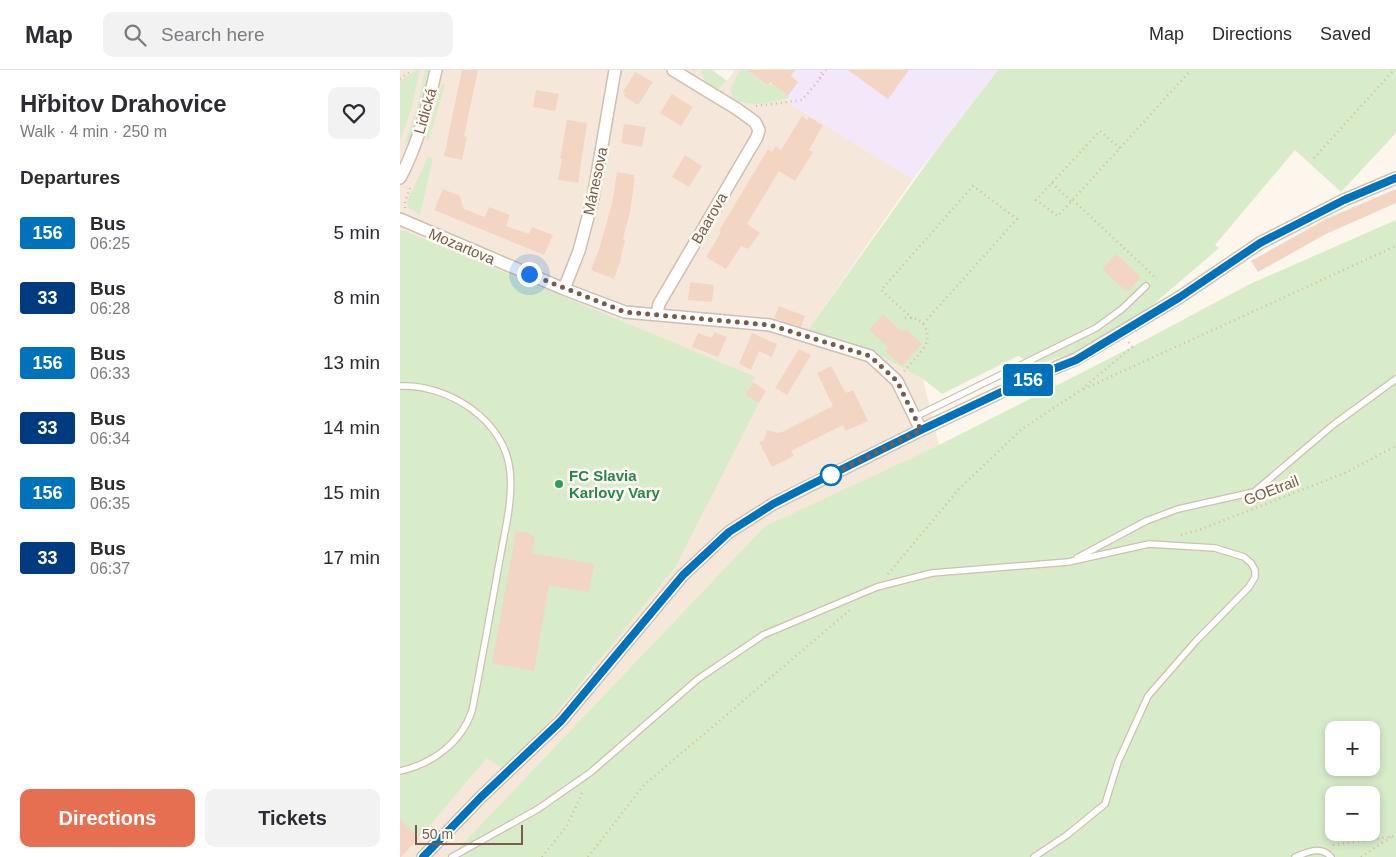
<!DOCTYPE html>
<meta charset="utf-8">
<style>
body{margin:0;font-family:Arial,sans-serif;background:#f2f2f3;color:#2b2b33;height:100vh;display:flex;flex-direction:column;font-size:19px;white-space:nowrap}
*{box-sizing:border-box;margin:0}
p{font-size:16px;color:#7c7c81}
.icon{flex:none;width:28px;height:28px;fill:none;stroke:currentColor;stroke-width:2;stroke-linecap:round;stroke-linejoin:round}
.map{position:relative;flex:1;overflow:hidden}
.side{display:flex;flex-direction:column;background:#fff;width:400px}
.side>*{flex:none}
.badge{padding:0 10px;border-radius:4px;font-size:18px;line-height:32px}
.fabs{position:absolute;left:925px;top:651px;display:grid;gap:10px}
.fabs a{display:grid;place-items:center;width:55px;height:55px;border-radius:10px;background:#fff;box-shadow:0 2px 8px #0003;font-size:25px}
.scale{position:absolute;left:15px;bottom:12px;width:108px;box-sizing:border-box;padding-left:5px;border:2px solid #7a5c4d;border-top:0;font-size:14px;line-height:18px;white-space:nowrap;color:#7a5c4d;-webkit-text-stroke:4px #fffaf3;paint-order:stroke}
.you{position:absolute;width:25px;height:25px;margin:-12px;border:4px solid #fff;border-radius:50%;background:#1a73e8;box-shadow:0 0 0 8px #1a73e833}
.map>.badge{position:absolute;translate:-50% -50%;box-shadow:0 0 0 2px #fff}
h2{padding:0 20px;font-size:19px;line-height:45px}
.round{display:grid;place-items:center;flex:none;width:52px;height:52px;border-radius:10px;background:#f2f2f3}
.head{display:flex;align-items:center;justify-content:space-between;height:85px;padding:0 20px}
h1{font-size:24px;font-weight:600;line-height:38px}
.cta{display:flex;gap:10px;margin-top:auto;padding:10px 20px}
.cta a{flex:1;height:58px;border-radius:10px;background:#e76f51;color:#fff;font-size:20px;font-weight:600;line-height:58px;text-align:center}
.cta a+a{background:#f2f2f3;color:#2b2b33}
ul{padding:0;list-style:none}
li{display:flex;align-items:center;gap:15px;height:65px;padding:0 20px}
li div{flex:1}
li b{display:block;font-size:19px}
li em{font-style:normal}
li .badge{min-width:55px;font-weight:700;text-align:center}
header{display:flex;align-items:center;gap:30px;box-sizing:border-box;height:70px;padding:0 25px;background:#fff;border-bottom:1px solid #e1e1e2}
header strong{font-size:24px}
nav{display:flex;gap:28px;margin-inline-start:auto;font-size:18px}
.search{width:350px;height:45px;background:#f2f2f3;display:flex;align-items:center;gap:12px;box-sizing:border-box;padding:0 18px;border-radius:10px;color:#7c7c81;font-size:19px}
main{display:flex;flex:1;min-height:0}
.map>svg:first-child{display:block}
.residential{fill:#f5e8da}
.education{fill:#f3e8fa}
.green{fill:#d8ecc9;fill-rule:evenodd}
.building{fill:#f3d5c3}
.lines{fill:none;stroke-linecap:round;stroke-linejoin:round}
.service-casing{stroke:#d1beb0;stroke-width:8}
.minor-casing{stroke:#d1beb0;stroke-width:14}
.path{stroke:#d9b8a5;stroke-width:2.5;stroke-dasharray:1 4;stroke-linecap:butt}
.service{stroke:#fff;stroke-width:5.5}
.minor{stroke:#fff;stroke-width:11}
.line-casing{stroke:#fff;stroke-width:11}
.line{stroke:#0072bc;stroke-width:8}
.walk{stroke:#7a5c4d;stroke-width:5;stroke-dasharray:0 9}
.stop-dot{fill:#fff;stroke:#0072bc;stroke-width:2.5}
.leisure-dot{fill:#2e9e5b;stroke:#fffaf3;stroke-width:2}
.labels{text-anchor:middle;dominant-baseline:central;stroke-width:5;stroke-linejoin:round;paint-order:stroke}
.street-label{font-size:15px;fill:#7a5c4d;stroke:#fffaf3}
.leisure-label{font-size:15px;font-weight:bold;fill:#27864d;stroke:#fffaf3;text-anchor:start}
</style>
<header>
<strong>Map</strong>
<div class="search"><svg class="icon" aria-label="search" viewBox="0 0 24 24"><circle cx="10" cy="10" r="6"/><path d="M15 15l6 6"/></svg>Search here</div>
<nav><a>Map</a><a>Directions</a><a>Saved</a></nav>
</header>
<main>
<section class="side">
<div class="head"><div><h1>Hřbitov Drahovice</h1><p>Walk · 4 min · 250 m</p></div><a class="round"><svg class="icon" aria-label="heart" viewBox="0 0 24 24"><path d="M12 20l-8-8c-3-5 5-10 8-4 3-6 11-1 8 4z"/></svg></a></div>
<h2>Departures</h2>
<ul>
<li><span class="badge" style="background:#0072bc;color:#fff">156</span><div><b>Bus</b><p>06:25</p></div><em>5 min</em></li>
<li><span class="badge" style="background:#003b80;color:#fff">33</span><div><b>Bus</b><p>06:28</p></div><em>8 min</em></li>
<li><span class="badge" style="background:#0072bc;color:#fff">156</span><div><b>Bus</b><p>06:33</p></div><em>13 min</em></li>
<li><span class="badge" style="background:#003b80;color:#fff">33</span><div><b>Bus</b><p>06:34</p></div><em>14 min</em></li>
<li><span class="badge" style="background:#0072bc;color:#fff">156</span><div><b>Bus</b><p>06:35</p></div><em>15 min</em></li>
<li><span class="badge" style="background:#003b80;color:#fff">33</span><div><b>Bus</b><p>06:37</p></div><em>17 min</em></li>
</ul>
<div class="cta"><a>Directions</a><a>Tickets</a></div>
</section>
<div class="map">
<svg width="996" height="787" viewBox="0 0 996 787">
<rect width="100%" height="100%" fill="#fdf6ec"/>
<path class="residential" d="M0,0H312L327,11L335,0H346L394,36L513,109L408,260L468,279L523,309L539,375L365,456L50,787H0Z"/>
<path class="education" d="M346,0H598L513,109L394,36Z"/>
<path class="green" d="M16,0H20L11,40L0,71V11Z
M25,0H28L21,35L8,73L5,72L18,35Z
M302,0H312L327,11L319,18H314C308,12 301,10 302,0Z
M340,0H346L367,16L372,14L388,26V28C369,32 350,39 333,28L330,19Z
M598,0H996V63L941,122L895,80L815,175L819,178L748,239L671,284L636,295L618,286L542,324L523,309L468,279L408,260L537,79Z
M42,14H45L29,70L26,69Z
M28,87L33,88L20,145L8,138L7,131Z
M996,150V787H50L365,456L539,375L732,277L850,214ZM934,660H971V698H934ZM934,725H971V762H934Z
M0,161H5L349,304L355,307L345,325L359,333L276,496L142,660L102,698L84,686L86,689L25,761L0,785Z"/>
<path class="building" d="M62,0H78L64,66L67,67L62,90L44,86Z
M346,0H395L391,6L398,12L388,26L370,12L368,16Z
M448,0H509L488,29Z
M235,2L253,12L238,35L224,26L225,23L223,22Z
M136,20L159,24L155,41L133,37Z
M272,24L293,37L281,56L260,43Z
M402,46L407,50L409,47L423,55L409,80L413,82L395,111L379,101L347,154L360,163L348,179L341,176L326,199L306,187L321,162L319,161L368,79L372,82L376,76L381,80Z
M167,50L187,53L178,113L158,110L162,89H160Z
M224,54L246,57L242,77L221,73Z
M285,85L302,96L289,117L272,107Z
M217,102L234,105V108H235L230,142L223,169L225,170L220,192L214,209L191,200L199,180L212,133Z
M43,119L60,126L64,139L85,147L89,137L110,145L106,156L129,164L132,157L153,165L144,185L34,140Z
M996,119V133L926,164L858,202L851,191L926,149Z
M716,184L741,207L727,222L702,199Z
M290,212L314,215L312,232L288,230Z
M379,236L405,246L401,257L374,248Z
M483,244L502,262L506,259L522,274L502,296L485,281L488,277L469,260Z
M314,262L327,267L318,287L292,277L298,263L312,268Z
M352,263L377,274L372,287L359,281L351,300L339,294Z
M399,279L411,285L387,325L375,318Z
M431,296L446,323L453,320L468,351L446,361L443,355L391,381L394,386L372,397L359,372L364,370L367,360L378,363L382,362L433,336L417,303Z
M353,312L366,321L359,333L345,325Z
M116,461L128,463L135,468L132,483L194,494L189,522L149,515L134,601L92,593Z
M0,749L19,768L1,787H0Z"/>
<g class="lines">
<g class="service-casing">
<path id="service" d="M0,316C48,314 105,350 110,401C113,430 105,460 100,488C91,539 82,590 72,641C61,673 32,694 0,701
M515,347L696,258L722,239L746,216
M677,488L746,451L778,439L854,422L933,355L996,309
M52,787L138,739L191,702L298,609L363,565L477,517L532,503L668,492L749,474L815,478L844,487L851,493L855,500V507L849,517L796,571L748,626L718,692L705,734L667,765L634,787
M895,787C908,782 921,775 931,787"/>
</g>
<g class="minor-casing">
<path id="minor" d="M0,108C18,74 28,37 36,0
M0,149L164,219L225,242L370,255L470,286L497,311L521,360
M164,219L179,181L193,128L215,0
M257,244L259,234L357,67L359,60L355,52L337,39L273,0
M23,787L81,727L161,651L283,505L329,462L373,434L521,360L633,307L676,289L780,227L860,173L944,130L996,108"/>
</g>
<path class="path" d="M0,9L12,0
M420,9L426,0
M356,36L402,30L419,10L422,0
M720,78L700,61L636,130L658,146L791,0
M914,88L994,0
M652,113L671,131
M673,130L757,209
M5,138V132L11,115
M512,248L481,220L573,116L617,149L523,254
M504,301C515,287 537,273 523,254C518,248 511,247 504,248
M684,319L996,176
M781,465L799,460L945,403L996,376
M488,504L559,419L622,359L681,320L732,277L728,271
M933,775L996,766
M142,787L167,756L183,721
M188,787L244,715L450,540
M961,787L991,767"/>
<use href="#service" class="service"/>
<use href="#minor" class="minor"/>
</g>
<g class="lines">
<g class="line-casing">
<path id="line" d="M23,787L81,727L161,651L283,505L329,462L373,434L406,417L521,360L633,307L676,290L780,227L860,173L944,130L996,108"/>
</g>
<use href="#line" class="line"/>
<path class="walk" d="M129,204L225,242L370,255L470,286L497,311L521,360L431,405"/>
</g>
<circle class="stop-dot" cx="431" cy="405" r="10"/>
<circle class="leisure-dot" cx="159" cy="414" r="5"/>
<g class="labels">
<g class="street-label">
<text transform="translate(25 41) rotate(-74)">Lidická</text>
<text transform="translate(195 111) rotate(-78)">Mánesova</text>
<text transform="translate(309 148) rotate(-60)">Baarova</text>
<text transform="translate(62 176) rotate(23)">Mozartova</text>
<text transform="translate(871 420) rotate(-21)">GOEtrail</text>
</g>
<g class="leisure-label">
<text x="169" y="405">FC Slavia<tspan x="169" dy="17">Karlovy Vary</tspan></text>
</g>
</g>
</svg>
<div class="fabs">
<a>+</a>
<a>−</a>
</div>
<div class="scale">50 m</div>
<div class="you" style="left:129px;top:204px"></div>
<b class="badge" style="left:628px;top:310px;background:#0072bc;color:#fff">156</b>
</div>
</main>
